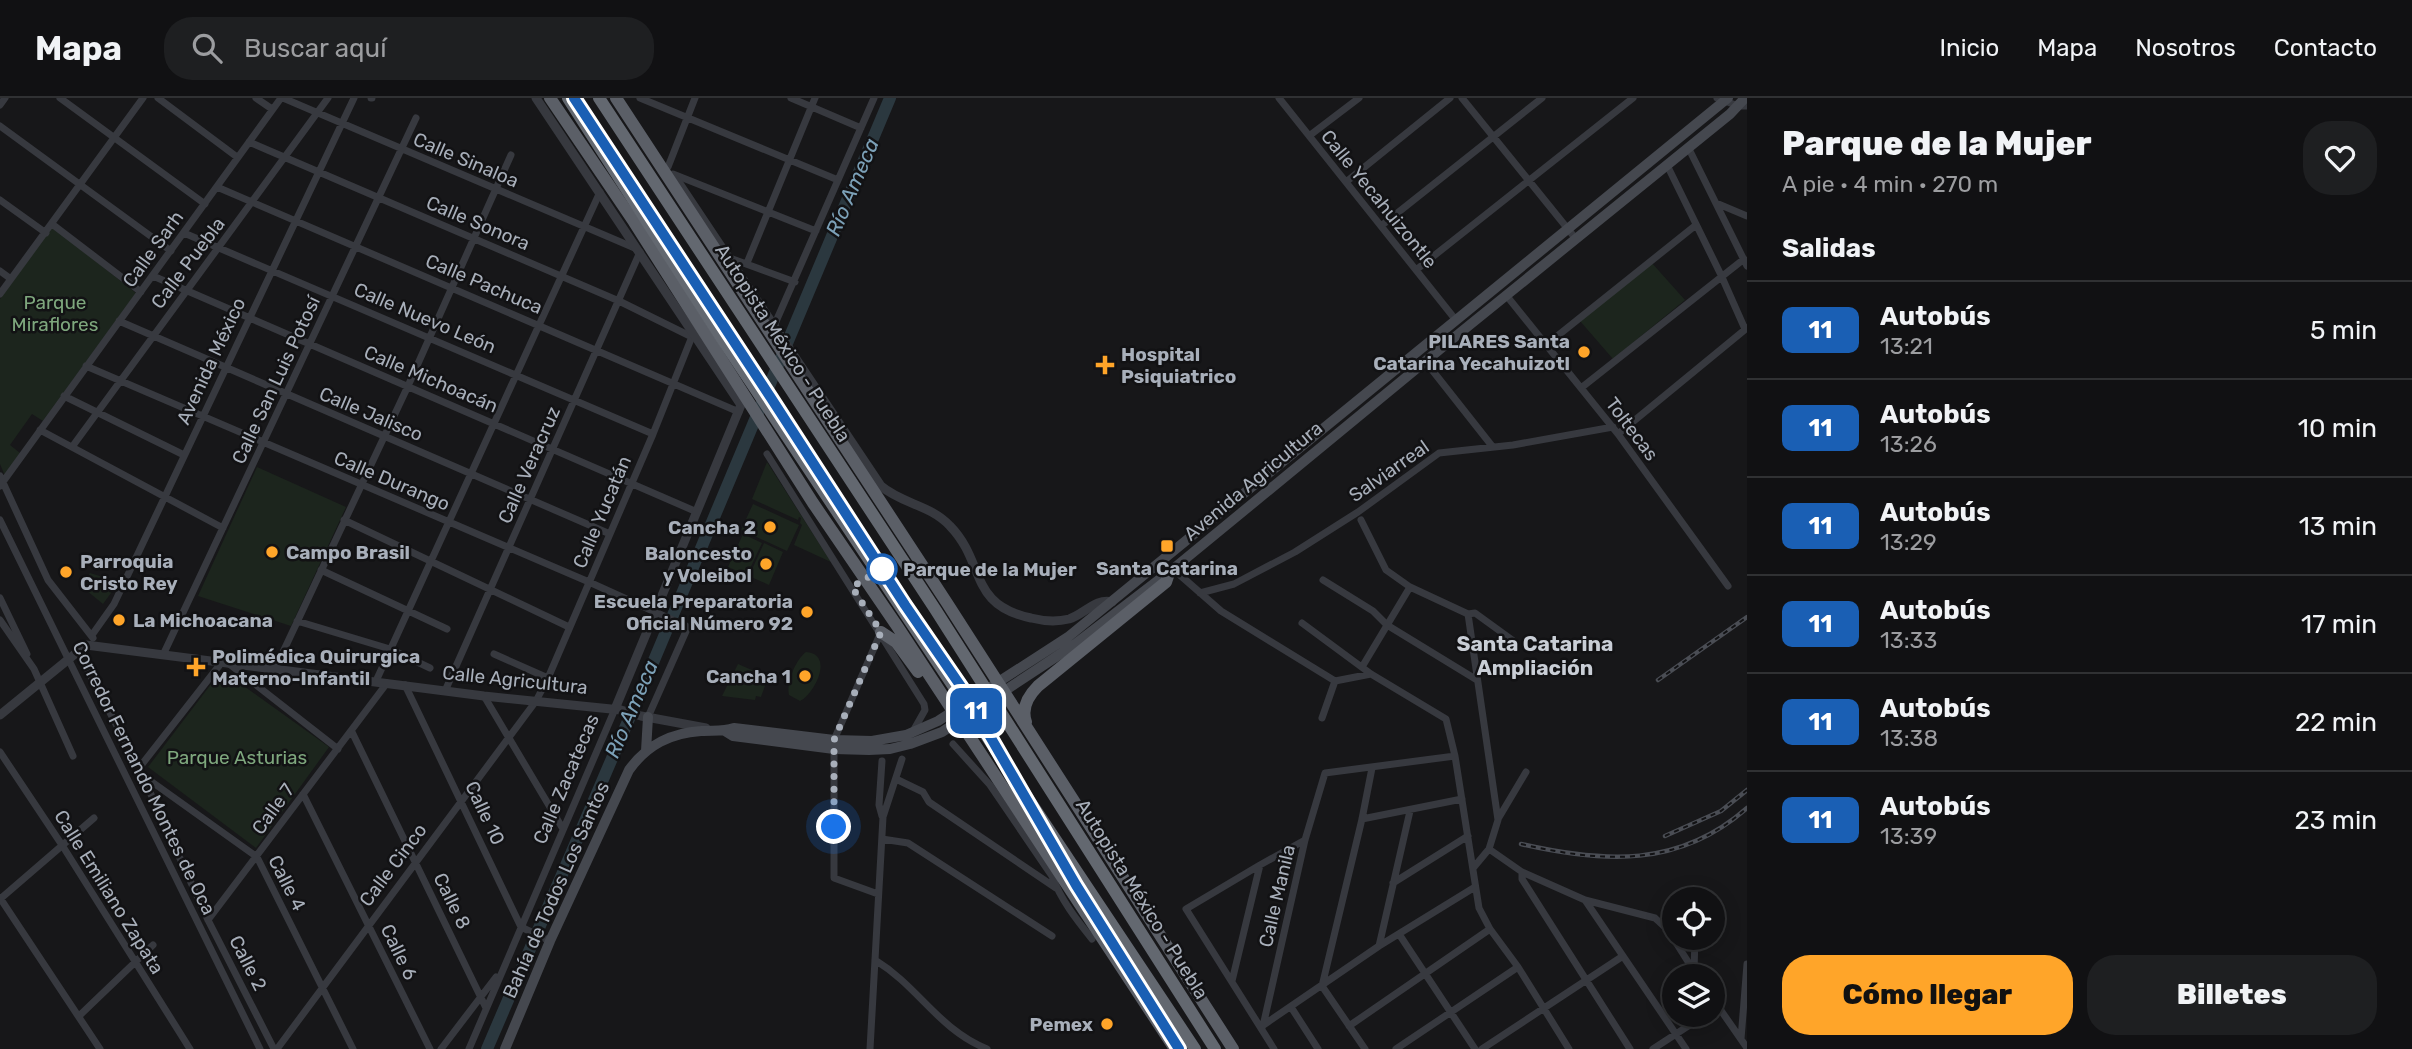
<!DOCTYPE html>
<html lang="es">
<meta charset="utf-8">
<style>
body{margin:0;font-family:Rubik,sans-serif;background:#1e1f21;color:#f1f3f6;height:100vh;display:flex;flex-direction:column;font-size:26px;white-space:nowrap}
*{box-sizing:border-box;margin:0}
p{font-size:23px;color:#9c9da0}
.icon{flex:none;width:38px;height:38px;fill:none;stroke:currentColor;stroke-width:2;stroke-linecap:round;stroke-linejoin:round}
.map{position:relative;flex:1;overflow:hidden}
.sheet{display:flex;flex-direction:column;background:#111113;width:665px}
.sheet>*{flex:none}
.badge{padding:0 14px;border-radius:10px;font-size:24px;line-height:46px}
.tools{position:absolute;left:1662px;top:789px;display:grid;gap:14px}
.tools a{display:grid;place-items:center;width:63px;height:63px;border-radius:50%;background:#111113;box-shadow:0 4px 18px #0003,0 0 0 2px #303133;font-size:35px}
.you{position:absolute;width:35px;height:35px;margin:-18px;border:5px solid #fff;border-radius:50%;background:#1a73e8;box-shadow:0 0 0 10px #1a73e833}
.map>.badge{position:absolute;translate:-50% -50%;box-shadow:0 0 0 4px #fff}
h2{padding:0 35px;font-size:26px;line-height:63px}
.round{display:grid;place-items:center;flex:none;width:74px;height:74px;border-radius:28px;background:#1e1f21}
.summary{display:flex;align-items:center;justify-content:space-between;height:119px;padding:0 35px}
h1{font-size:33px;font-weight:800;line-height:52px}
.primary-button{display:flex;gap:14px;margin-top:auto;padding:14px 35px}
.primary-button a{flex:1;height:80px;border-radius:28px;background:#ffa529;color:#111;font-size:28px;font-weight:800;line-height:80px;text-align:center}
.primary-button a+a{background:#1e1f21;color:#f1f3f6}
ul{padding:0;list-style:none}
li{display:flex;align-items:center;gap:21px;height:98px;padding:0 35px;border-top:2px solid #303133}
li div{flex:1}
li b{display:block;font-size:26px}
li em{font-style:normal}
li .badge{min-width:77px;font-weight:700;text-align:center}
header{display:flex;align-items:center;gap:42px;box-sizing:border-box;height:98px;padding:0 35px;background:#111113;border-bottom:2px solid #303133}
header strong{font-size:33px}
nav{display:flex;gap:38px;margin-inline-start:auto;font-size:24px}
.search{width:490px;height:63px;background:#1e1f21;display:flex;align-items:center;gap:18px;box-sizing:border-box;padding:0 24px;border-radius:28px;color:#9c9da0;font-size:26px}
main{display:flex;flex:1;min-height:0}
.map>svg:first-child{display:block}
.green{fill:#1c251d}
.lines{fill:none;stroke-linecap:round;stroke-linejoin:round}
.river{stroke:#2b383f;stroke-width:12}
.minor{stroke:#37393f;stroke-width:7}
.tertiary{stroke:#37393f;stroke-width:9}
.secondary{stroke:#45484f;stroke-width:10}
.trunk{stroke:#5b5f67;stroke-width:12}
.motorway{stroke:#636870;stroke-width:12}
.rail-casing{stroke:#4a4d54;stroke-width:4.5}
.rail{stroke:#121214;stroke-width:2;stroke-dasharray:5;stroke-linecap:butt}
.line-casing{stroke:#fff;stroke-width:16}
.line{stroke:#1a5fb4;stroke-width:10}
.walk{stroke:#a8afba;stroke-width:7;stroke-dasharray:0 12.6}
.poi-dot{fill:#ffa529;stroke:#121214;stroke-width:2.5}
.stop-dot{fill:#fff;stroke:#1a5fb4;stroke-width:3.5}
.labels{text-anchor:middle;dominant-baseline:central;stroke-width:5;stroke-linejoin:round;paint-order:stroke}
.street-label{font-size:19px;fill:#a8afba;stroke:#121214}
.park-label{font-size:19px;fill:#7ea77d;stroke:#121214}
.poi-label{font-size:19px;font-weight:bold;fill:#a8afba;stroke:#121214;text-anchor:end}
.stop-label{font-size:19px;font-weight:bold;fill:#a8afba;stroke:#121214;text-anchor:start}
.water-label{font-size:21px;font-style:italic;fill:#7ca1b8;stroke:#121214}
.neighbourhood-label{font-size:21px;font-weight:bold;fill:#c9ced6;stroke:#121214}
</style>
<header>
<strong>Mapa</strong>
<div class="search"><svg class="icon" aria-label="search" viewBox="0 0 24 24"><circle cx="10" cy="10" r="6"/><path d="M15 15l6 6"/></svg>Buscar aquí</div>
<nav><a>Inicio</a><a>Mapa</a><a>Nosotros</a><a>Contacto</a></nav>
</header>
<main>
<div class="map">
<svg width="1747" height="951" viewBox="0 0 1747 951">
<rect width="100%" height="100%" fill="#171719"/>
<path class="green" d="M52,129L136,195L43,323L32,316L10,347L20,355L5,378L0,366V201Z
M1651,164L1685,202L1613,261L1580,223Z
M767,364L831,464L794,447L802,427L800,425L801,420L799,419L798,422L752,401Z
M257,369L346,409L291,528L198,498Z
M753,406L799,427L787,453L741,432Z
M743,436L762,445L747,477L728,469Z
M764,445L783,454L769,487L749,478Z
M90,475L119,484L103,506L81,488Z
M806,554C835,556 814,597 800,603L789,597C786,585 796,561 806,554Z
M738,566L768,579L761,599L756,598L755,602L722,598Z
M227,576L329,649L256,750L148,669L218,577Z"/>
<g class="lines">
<path class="river" d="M487,951L647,579L890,0"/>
<path class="minor" d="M60,0L205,106
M158,0L237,59
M256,0L272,11
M283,0L637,151
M371,0H372
M640,0L838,82
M791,0L861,30
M1279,0L1455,221
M1462,0L1576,141
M1717,0L1738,8H1747
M0,7L5,0
M0,28L171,153
M1309,38L1359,0
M249,44L619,203L692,239
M1688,49L1747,168
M1667,67L1721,177L1745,231
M668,69L695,0
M673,76L816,133
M1346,84L1450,0
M217,89L739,314
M0,102L46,135
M1716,105L1747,118
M52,126L141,194
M1381,128L1542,0
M184,135L653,336
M727,159L795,184
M747,165L815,0
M1416,172L1633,0
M0,173L11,181
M153,178L697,414
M0,196L143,0
M1506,197L1618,336L1728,488
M119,223L610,436
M774,228L874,0
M1546,247L1696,127
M1425,263L1492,348
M86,268L589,484L686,528L687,531L648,619
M1581,290L1744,161
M64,298L184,357
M40,332L223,430
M1618,336L1747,230
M72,349L328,0
M767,356L924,606L925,612L912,635
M0,378L48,482L93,540
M0,388L281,0
M0,422L260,951
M344,422L569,529
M1361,422L1386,472L1410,489L1468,516L1475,515L1515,544
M1173,471L1221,513L1335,583
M321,472L447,531
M1323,482L1373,513L1387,527L1477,582
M1200,495L1234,486L1295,454L1358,414L1439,355L1513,347L1613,329
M0,500L27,556
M1468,516L1498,722L1489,751L1474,769
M0,522L34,571L73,658
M297,523L390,551L430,570
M1302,525L1371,576L1446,621L1455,658L1479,810L1490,831L1518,869L1569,951
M92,537L114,506L354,0
M494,556L548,580
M163,557L416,20
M228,565L338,651
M85,567L139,670L208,822L274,951
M1362,569L1410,489
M275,571L408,288L511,57
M376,583L600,94
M1335,583L1371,576
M405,587L521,829L550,843
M445,593L640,154
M484,598L563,731
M1322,620L1335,583
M352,634L486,910
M953,646L990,687L1052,778C1061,802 1076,821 1092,841
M0,654L62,747L190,951
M882,663L879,707L882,718
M139,670L222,564
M145,679L257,759L353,951
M896,681L923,694L929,704L1056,790
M303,696L430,951
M1362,721L1462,701
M1498,721L1526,674
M882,741L908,745L1052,838
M1489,751L1522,774L1585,802L1655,820L1668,832L1697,878
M1522,774V781L1630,951
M1393,785L1468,738
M878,796L834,780V642L881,534
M0,800L100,951
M0,801L94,720
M1585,802L1686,951
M208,822L387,585
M1668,832L1675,820
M1399,836L1475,951
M1379,848L1410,713
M875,862C919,889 937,930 987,951
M1694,873L1695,840
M1232,883L1260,767
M1713,901L1747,950
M1291,909L1318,951
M79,918L153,847
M1262,928L1379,848L1475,789
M1263,928L1305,742L1325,675L1455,658
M1349,928L1490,831
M1741,941L1747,866
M277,951L536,603L548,580L653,336L693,236
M441,951L496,879
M469,951L615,611
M870,951L883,719L902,661
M1274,951L1186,811L1260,767L1305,742
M1365,951L1322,888L1362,721L1372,670
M1396,951L1518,869
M1482,951L1623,858
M1653,951L1705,917"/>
<path class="tertiary" d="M536,0L741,307L615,611
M678,84L881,388C902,406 931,407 950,428C986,465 968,507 1031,520C1043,523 1057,524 1069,521C1083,517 1097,499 1112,504
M0,617L86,547L484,598L621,612L641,618L706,630"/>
<path class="secondary" d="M725,633L733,638L834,651L869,652L890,651L910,646L942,634L1074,547L1173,471L1461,234L1730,16L1745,0
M646,653L648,619
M505,951L550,843L629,672C647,647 670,635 701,633C712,632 723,634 734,630L834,642L872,643L906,637L938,623L1068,539L1728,0"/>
<path class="trunk" d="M550,0L634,124L813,405L897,528L1175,951
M616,0L947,505L1233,951
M881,534L896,544L918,574
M1026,624C1021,610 1028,598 1038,588L1166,484L1169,475"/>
<path class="motorway" d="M568,0L724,244L1195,951
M599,0L935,511L1215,951"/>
<g class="rail-casing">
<path id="rail" d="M1658,582L1747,519
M1665,738L1721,713L1747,692
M1521,746C1604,765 1679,770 1747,710"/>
</g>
<use href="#rail" class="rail"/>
</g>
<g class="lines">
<g class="line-casing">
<path id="line" d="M574,0L771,300L905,507L962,590L1076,787L1179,951"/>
</g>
<use href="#line" class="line"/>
<path class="walk" d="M834,729V642L881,534L852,489L882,471"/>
</g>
<g class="poi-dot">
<circle cx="1584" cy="254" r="7"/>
<path d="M1101.5 256.5h7v7h7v7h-7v7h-7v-7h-7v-7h7z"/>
<circle cx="770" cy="429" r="7"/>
<rect x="1160" y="441" width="14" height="14" rx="3.5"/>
<circle cx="272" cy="454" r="7"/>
<circle cx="766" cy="466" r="7"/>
<circle cx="66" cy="474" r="7"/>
<circle cx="807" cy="514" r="7"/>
<circle cx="119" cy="522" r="7"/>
<path d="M192.5 558.5h7v7h7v7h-7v7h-7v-7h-7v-7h7z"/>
<circle cx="805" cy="578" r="7"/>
<circle cx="1107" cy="926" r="7"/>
</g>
<circle class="stop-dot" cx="882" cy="471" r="14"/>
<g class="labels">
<g class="street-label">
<text transform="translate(466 62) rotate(23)">Calle Sinaloa</text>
<text transform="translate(1379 101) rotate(51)">Calle Yecahuizontle</text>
<text transform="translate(478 125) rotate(23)">Calle Sonora</text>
<text transform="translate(153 151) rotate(-54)">Calle Sarh</text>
<text transform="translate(188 165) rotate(-53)">Calle Puebla</text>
<text transform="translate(484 186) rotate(23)">Calle Pachuca</text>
<text transform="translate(425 220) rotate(23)">Calle Nuevo León</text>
<text transform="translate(783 245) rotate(57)">Autopista México - Puebla</text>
<text transform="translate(211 263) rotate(-65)">Avenida México</text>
<text transform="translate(431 281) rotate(23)">Calle Michoacán</text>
<text transform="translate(276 282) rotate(-65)">Calle San Luis Potosí</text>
<text transform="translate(371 316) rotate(23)">Calle Jalisco</text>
<text transform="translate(1632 331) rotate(53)">Toltecas</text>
<text transform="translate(529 367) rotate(-66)">Calle Veracruz</text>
<text transform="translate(1389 373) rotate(-35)">Salviarreal</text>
<text transform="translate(392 383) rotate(23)">Calle Durango</text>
<text transform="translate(1253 383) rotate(-40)">Avenida Agricultura</text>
<text transform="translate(602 414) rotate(-67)">Calle Yucatán</text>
<text transform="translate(515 582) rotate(6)">Calle Agricultura</text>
<text transform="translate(144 680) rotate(64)">Corredor Fernando Montes de Oca</text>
<text transform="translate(566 681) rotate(-67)">Calle Zacatecas</text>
<text transform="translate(273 711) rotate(-54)">Calle 7</text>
<text transform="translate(485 715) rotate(65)">Calle 10</text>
<text transform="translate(393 767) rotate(-53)">Calle Cinco</text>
<text transform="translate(287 785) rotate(63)">Calle 4</text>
<text transform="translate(556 792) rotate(-66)">Bahía de Todos Los Santos</text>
<text transform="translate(109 794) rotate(58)">Calle Emiliano Zapata</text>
<text transform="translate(1277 798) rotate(-77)">Calle Manila</text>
<text transform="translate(1142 801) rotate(58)">Autopista México - Puebla</text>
<text transform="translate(452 803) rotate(64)">Calle 8</text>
<text transform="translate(399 854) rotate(64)">Calle 6</text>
<text transform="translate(248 865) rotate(63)">Calle 2</text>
</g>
<g class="park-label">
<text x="55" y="204">Parque<tspan x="55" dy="22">Miraflores</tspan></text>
<text x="237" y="659">Parque Asturias</text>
</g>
<g class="poi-label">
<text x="1570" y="243">PILARES Santa<tspan x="1570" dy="22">Catarina Yecahuizotl</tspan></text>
<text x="1121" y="256" text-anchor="start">Hospital<tspan x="1121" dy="22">Psiquiatrico</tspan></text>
<text x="756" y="429">Cancha 2</text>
<text x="286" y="454" text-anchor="start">Campo Brasil</text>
<text x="752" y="455">Baloncesto<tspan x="752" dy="22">y Voleibol</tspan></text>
<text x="80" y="463" text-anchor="start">Parroquia<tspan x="80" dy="22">Cristo Rey</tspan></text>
<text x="1167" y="470" text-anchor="middle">Santa Catarina</text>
<text x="793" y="503">Escuela Preparatoria<tspan x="793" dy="22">Oficial Número 92</tspan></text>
<text x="133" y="522" text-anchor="start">La Michoacana</text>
<text x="212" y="558" text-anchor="start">Polimédica Quirurgica<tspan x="212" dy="22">Materno-Infantil</tspan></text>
<text x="791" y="578">Cancha 1</text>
<text x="1093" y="926">Pemex</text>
</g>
<g class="stop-label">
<text x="903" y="471">Parque de la Mujer</text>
</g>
<g class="water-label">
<text transform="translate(852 89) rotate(-67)">Río Ameca</text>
<text transform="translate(631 611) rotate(-67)">Río Ameca</text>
</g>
<g class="neighbourhood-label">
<text x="1535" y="545">Santa Catarina<tspan x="1535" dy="24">Ampliación</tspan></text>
</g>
</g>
</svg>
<div class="tools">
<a><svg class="icon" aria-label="locate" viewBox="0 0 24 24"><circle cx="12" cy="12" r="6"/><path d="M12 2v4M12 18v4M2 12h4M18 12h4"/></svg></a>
<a><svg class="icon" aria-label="layers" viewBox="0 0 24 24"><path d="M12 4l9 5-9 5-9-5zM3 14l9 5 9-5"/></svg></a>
</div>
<div class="you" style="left:834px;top:729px"></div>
<b class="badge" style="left:976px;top:613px;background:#1a5fb4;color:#fff">11</b>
</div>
<section class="sheet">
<div class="summary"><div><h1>Parque de la Mujer</h1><p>A pie · 4 min · 270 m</p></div><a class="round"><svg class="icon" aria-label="heart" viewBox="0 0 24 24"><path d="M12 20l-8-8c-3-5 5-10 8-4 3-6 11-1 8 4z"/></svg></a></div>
<h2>Salidas</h2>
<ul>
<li><span class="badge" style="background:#1a5fb4;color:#fff">11</span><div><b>Autobús</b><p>13:21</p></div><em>5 min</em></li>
<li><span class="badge" style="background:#1a5fb4;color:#fff">11</span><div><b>Autobús</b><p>13:26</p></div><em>10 min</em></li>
<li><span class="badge" style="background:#1a5fb4;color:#fff">11</span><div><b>Autobús</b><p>13:29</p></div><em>13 min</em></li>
<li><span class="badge" style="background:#1a5fb4;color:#fff">11</span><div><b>Autobús</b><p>13:33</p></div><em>17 min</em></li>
<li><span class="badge" style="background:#1a5fb4;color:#fff">11</span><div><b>Autobús</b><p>13:38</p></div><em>22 min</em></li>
<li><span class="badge" style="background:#1a5fb4;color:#fff">11</span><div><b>Autobús</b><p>13:39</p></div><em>23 min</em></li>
</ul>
<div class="primary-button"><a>Cómo llegar</a><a>Billetes</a></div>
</section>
</main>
